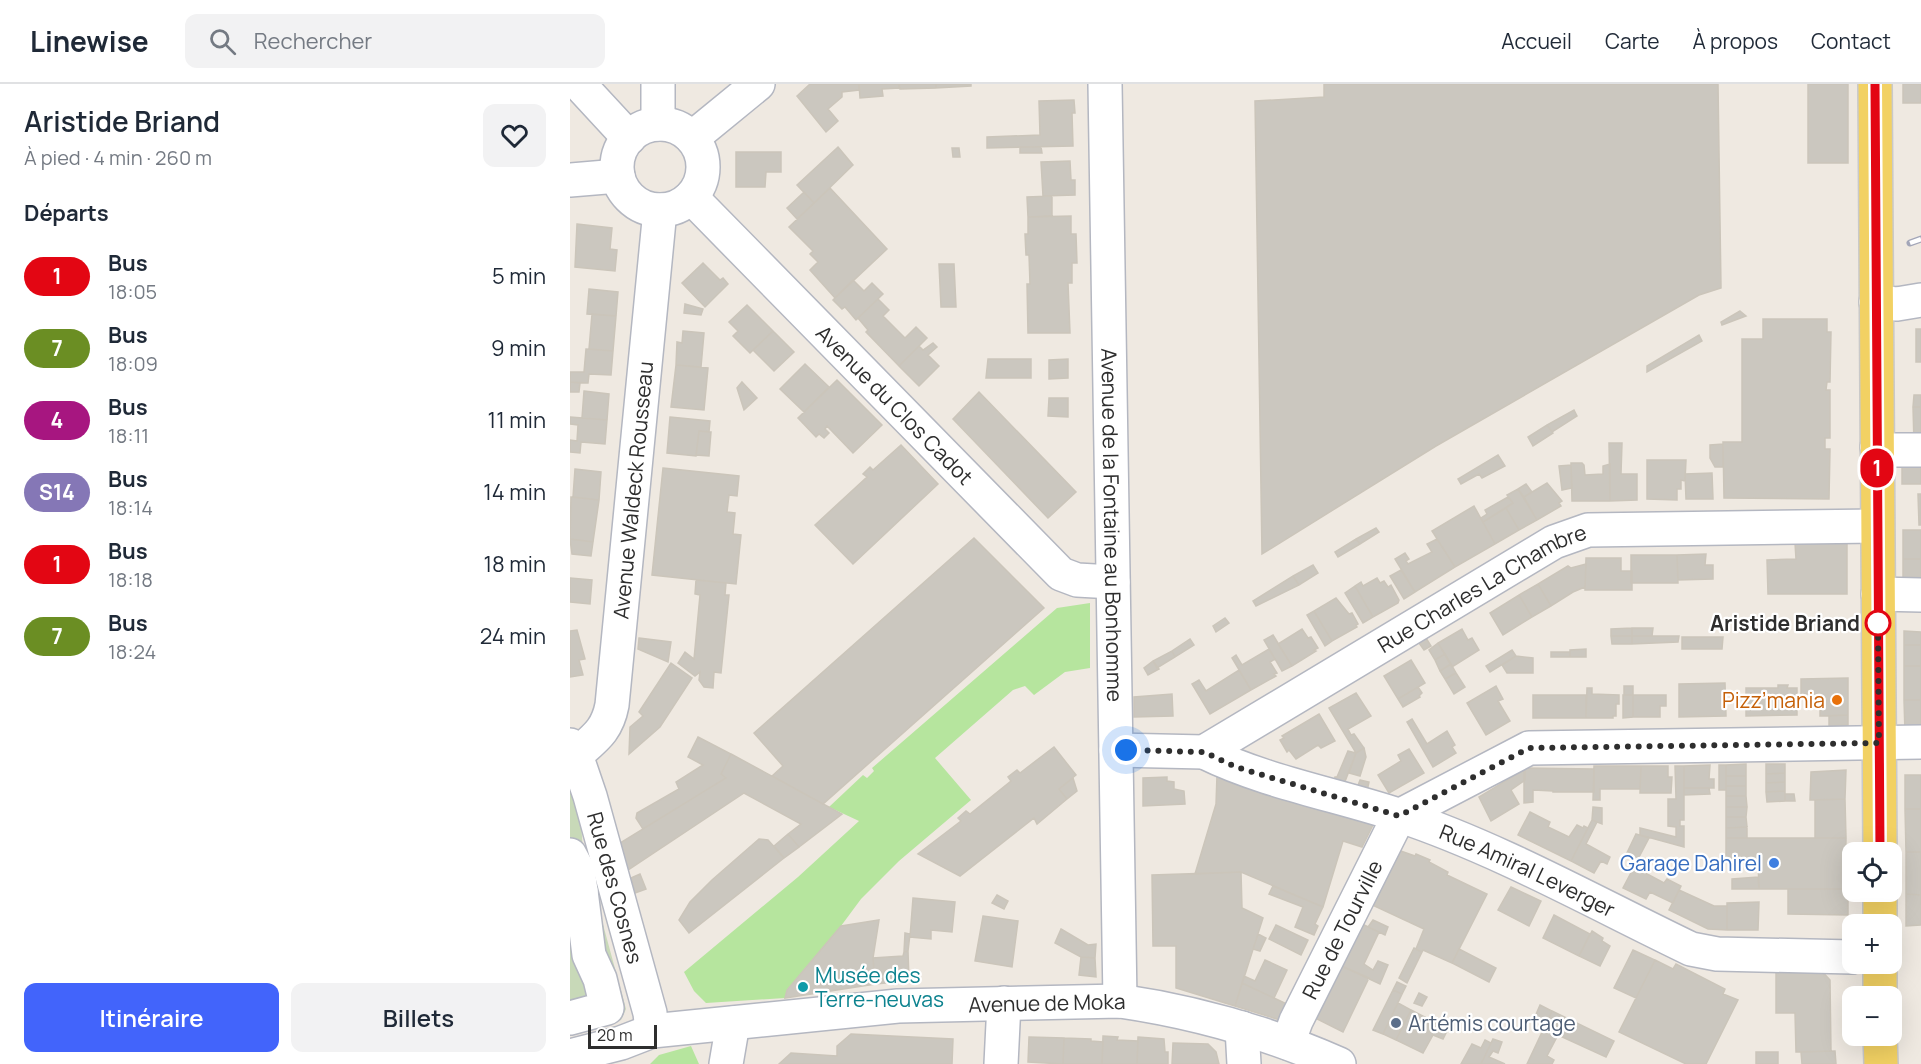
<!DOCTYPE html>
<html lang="fr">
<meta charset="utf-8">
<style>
body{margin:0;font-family:Manrope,sans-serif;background:#f2f2f3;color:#1f2937;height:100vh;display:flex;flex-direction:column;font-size:22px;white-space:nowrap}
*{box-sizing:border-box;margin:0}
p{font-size:20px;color:#747a83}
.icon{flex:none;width:33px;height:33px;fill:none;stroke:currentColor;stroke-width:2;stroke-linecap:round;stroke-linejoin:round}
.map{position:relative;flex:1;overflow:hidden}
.sheet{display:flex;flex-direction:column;background:#fff;width:570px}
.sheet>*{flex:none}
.badge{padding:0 12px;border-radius:20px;font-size:21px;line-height:39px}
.fabs{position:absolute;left:1272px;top:758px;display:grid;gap:12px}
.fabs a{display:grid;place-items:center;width:60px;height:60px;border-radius:12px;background:#fff;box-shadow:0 6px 24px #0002;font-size:30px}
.scale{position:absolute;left:18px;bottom:15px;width:69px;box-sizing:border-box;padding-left:6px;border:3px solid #2e2e2e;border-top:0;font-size:16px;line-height:21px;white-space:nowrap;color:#2e2e2e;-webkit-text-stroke:4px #fff;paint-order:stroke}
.you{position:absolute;width:30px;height:30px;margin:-15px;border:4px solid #fff;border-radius:50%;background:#1a73e8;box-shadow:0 0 0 9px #1a73e833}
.map>.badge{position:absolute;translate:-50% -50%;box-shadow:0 0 0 3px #fff}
h2{padding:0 24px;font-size:22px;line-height:54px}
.round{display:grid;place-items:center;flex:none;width:63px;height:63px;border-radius:12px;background:#f2f2f3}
.head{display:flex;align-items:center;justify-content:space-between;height:102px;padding:0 24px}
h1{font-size:28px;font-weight:600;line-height:45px}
.primary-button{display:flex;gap:12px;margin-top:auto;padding:12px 24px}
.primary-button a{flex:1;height:69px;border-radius:12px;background:#4264fb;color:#fff;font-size:24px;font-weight:600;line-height:69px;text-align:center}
.primary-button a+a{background:#f2f2f3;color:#1f2937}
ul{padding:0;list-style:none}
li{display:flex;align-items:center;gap:18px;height:72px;padding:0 24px}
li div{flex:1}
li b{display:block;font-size:22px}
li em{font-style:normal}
li .badge{min-width:66px;font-weight:700;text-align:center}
header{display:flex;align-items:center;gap:36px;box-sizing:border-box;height:84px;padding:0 30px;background:#fff;border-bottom:2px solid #e0e1e3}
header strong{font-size:28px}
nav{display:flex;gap:33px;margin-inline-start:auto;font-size:21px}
.search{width:420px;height:54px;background:#f2f2f3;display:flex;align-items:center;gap:15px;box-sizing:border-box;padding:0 21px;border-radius:12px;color:#747a83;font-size:22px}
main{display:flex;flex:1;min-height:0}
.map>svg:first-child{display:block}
.green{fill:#b6e59e}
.cemetery{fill:#c8d9b8}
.building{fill:#cbc7bf;stroke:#cbc5ba;stroke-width:1.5}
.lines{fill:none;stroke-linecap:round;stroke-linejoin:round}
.minor-casing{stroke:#b4b7c1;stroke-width:36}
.major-casing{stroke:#c9c9c9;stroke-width:36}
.minor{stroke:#fff;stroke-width:33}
.major{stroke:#f2d163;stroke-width:33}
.rail-casing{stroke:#a3a6b8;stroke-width:7}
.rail{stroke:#fff;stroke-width:4.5;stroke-dasharray:14;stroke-linecap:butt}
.line-casing{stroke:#fff;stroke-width:14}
.line{stroke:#e30613;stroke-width:9}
.walk{stroke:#2e2e2e;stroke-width:6;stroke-dasharray:0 10.8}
.stop-dot{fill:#fff;stroke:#e30613;stroke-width:3}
.food-dot{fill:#e8710a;stroke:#fff;stroke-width:2}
.shop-dot{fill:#3f7fe0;stroke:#fff;stroke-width:2}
.culture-dot{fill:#0f9aa8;stroke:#fff;stroke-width:2}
.service-dot{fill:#5c6f8a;stroke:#fff;stroke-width:2}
.labels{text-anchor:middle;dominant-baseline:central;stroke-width:4.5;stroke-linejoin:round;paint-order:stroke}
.street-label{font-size:21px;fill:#2e2e2e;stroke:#fff}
.stop-label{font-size:21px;font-weight:bold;fill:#2e2e2e;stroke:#fff;text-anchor:end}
.food-label{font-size:21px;fill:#c56008;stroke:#fff;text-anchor:end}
.shop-label{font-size:21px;fill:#366cbe;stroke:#fff;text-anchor:end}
.culture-label{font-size:21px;fill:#0d838f;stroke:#fff;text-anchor:start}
.service-label{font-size:21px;fill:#4e5e75;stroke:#fff;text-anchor:start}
</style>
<header>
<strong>Linewise</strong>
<div class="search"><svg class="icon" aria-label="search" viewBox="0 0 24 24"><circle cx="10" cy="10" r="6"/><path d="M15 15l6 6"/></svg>Rechercher</div>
<nav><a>Accueil</a><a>Carte</a><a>À propos</a><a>Contact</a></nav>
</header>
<main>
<section class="sheet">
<div class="head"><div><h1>Aristide Briand</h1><p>À pied · 4 min · 260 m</p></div><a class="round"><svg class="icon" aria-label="heart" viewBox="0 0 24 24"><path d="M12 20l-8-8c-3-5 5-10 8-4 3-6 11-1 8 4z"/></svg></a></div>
<h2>Départs</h2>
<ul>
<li><span class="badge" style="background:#e30613;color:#fff">1</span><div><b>Bus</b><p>18:05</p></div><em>5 min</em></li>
<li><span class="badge" style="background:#6b8e23;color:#fff">7</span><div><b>Bus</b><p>18:09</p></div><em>9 min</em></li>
<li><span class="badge" style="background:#a71680;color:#fff">4</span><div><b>Bus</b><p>18:11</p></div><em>11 min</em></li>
<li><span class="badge" style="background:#8577b6;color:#fff">S14</span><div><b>Bus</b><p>18:14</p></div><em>14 min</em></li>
<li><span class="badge" style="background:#e30613;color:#fff">1</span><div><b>Bus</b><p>18:18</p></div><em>18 min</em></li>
<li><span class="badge" style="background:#6b8e23;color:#fff">7</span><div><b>Bus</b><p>18:24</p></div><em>24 min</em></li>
</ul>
<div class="primary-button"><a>Itinéraire</a><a>Billets</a></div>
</section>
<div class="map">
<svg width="1351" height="980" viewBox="0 0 1351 980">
<rect width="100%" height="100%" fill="#efe9e1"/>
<path class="green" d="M520,519V584L495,588L464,611L455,602L443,606L365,674L401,716L329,777L291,815L271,842L217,906L215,914L136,919L124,907L114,888L228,793L289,737L259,723L293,691L297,694L304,687L302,684L487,524Z
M121,962L129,980H80L89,971Z"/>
<path class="cemetery" d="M0,699L10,724L13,767L56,925L51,936L0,949Z"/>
<path class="building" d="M240,0H289V6L272,8V13L258,25L268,37L256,48L227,12Z
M289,0H329V4L312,5L313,12L290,14Z
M329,0H366V4L330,5Z
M366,0H401V2L366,4Z
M754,0H1148L1151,204L1129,211L866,362L692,470L685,17L754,13Z
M1238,0H1278V79H1238Z
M1333,0H1351V19H1333Z
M504,16L505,29H502L503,62L417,64V53L470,51L469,17Z
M268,63L283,81L244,119L227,101Z
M450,63H471L472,69H450Z
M382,64H389L390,73H383Z
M166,68H211V88H196L195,103H166Z
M500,77L501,96H505V111L473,112L471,78Z
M260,104L317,165L265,214L240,186L248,178L240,170L243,167L219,143Z
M234,108L244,119L227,135L217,124Z
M482,112V132L458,133L457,113Z
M501,132V150H506L507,179H502V199H498L500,249H458L457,200H460L459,171H456L455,150H458V133Z
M7,140L42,144L40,165L47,166L45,187L5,183Z
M133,179L150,196L153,194L158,200L135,223L112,199Z
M369,180H384L386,223H371Z
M283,196L294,207L302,199L313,210L286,236L275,223L272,225L263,216Z
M19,205L48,208L46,232L17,230Z
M308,215L319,226L313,232L335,254L346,243L357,254L329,282L296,248L298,246L288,234Z
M115,220L133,225L131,231L114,229Z
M177,221L203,247L180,269L163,252L168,247L159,238Z
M1170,227L1176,232L1152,241L1151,238Z
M22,230L46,232L43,267L19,265Z
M1193,235H1257V248H1261L1260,298H1257L1256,306H1260V354H1255V365H1260L1259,415L1154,414L1153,358H1172V255H1193Z
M1346,245H1351V278H1346Z
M113,247L134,249L131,283L106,281L107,258L112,259Z
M203,247L224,268L204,287L183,266Z
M1129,251L1132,257L1077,288V282Z
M363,259L367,263L358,271L369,282L349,302L329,282L349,262L353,266Z
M16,265L43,267L41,291L19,290L18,299L0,298V288H14Z
M418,275H461V294H416Z
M498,275V294L479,295V276Z
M235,280L259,303L234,328L210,305Z
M106,281L138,284L134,326L101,323Z
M267,296L312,341L283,369L257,342L255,345L259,349L254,354L249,350L246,353L228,334Z
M0,298L10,299L9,308H0Z
M172,298L187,314L174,326L167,304Z
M14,307L39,310L37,336L12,334Z
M409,308L506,408L478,434L383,335Z
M1344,311H1351V323H1343Z
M479,314H498V333L478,332Z
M1343,323H1351V359H1344Z
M1004,326L1007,332L982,348L977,341Z
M0,333L37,336L35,360L11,358L10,369L0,368V356L7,357L8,341L0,340Z
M100,333L140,337L139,348L129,347L126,372L97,369Z
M977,341L983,349L963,362L958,353Z
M129,347L141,348L139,372L126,371Z
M1039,359H1052L1051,390H1067V416L1040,417Z
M1153,360V383H1145L1140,374V361Z
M331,361L368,400L283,480L245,441L297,393L293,390L300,383L303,386Z
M928,371L935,382L912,394L909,390L891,400L888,395Z
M1077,376H1116L1115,397L1111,396V405H1107V416L1077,415Z
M1332,376H1351V400H1332Z
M1001,379H1012L1014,381L1015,391L1033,390V382L1040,380V417H1002Z
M1001,381L1002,404L992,406L989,382Z
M93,384L169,392L167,412L159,411L157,428L165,429L163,450L171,451L166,500L82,491Z
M5,385L31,388L29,416L3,413Z
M1142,389L1143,415H1116L1115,390Z
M977,399L992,417L989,419L991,422L967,436L954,413Z
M956,400L962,408L954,413L948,405Z
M948,405L967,436L949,446L936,424L943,419L937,411Z
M1348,410H1351V441H1349Z
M1,413L29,416L23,458L0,455Z
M938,413L943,419L913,438L911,434L917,430L915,426Z
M904,422L925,460L885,483L862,447Z
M936,424L949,446L925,460L913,438Z
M806,444L809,448L790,460L786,455Z
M1333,446H1351V475H1333Z
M404,454L474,524L253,720L202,692L213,682L184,649Z
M0,455L23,458L21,472L2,470Z
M786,455L790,460L768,473L765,468Z
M867,455L885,483L845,508L825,475L835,469L839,475L836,477L838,480L862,468L857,460Z
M1277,458V510H1198L1197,476L1226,475L1225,459Z
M1136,470L1135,481H1143V495L1108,496L1107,471Z
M1061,471H1107L1108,499H1061Z
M1016,474H1051V487H1062V506H1015Z
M1333,475H1351V503L1333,502Z
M1016,480L1015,503L1003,508L981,522L968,500L998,482L1001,484Z
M743,481L748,489L729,501L723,492Z
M831,486L845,508L834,515L820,492Z
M723,492L729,501L686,522L683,517Z
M0,494L22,496L20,520L0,518Z
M807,494L810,499L814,497L818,503L821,501L829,516L828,519L803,533L785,502L791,498L793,502Z
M126,496L156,499L155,511H159L151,589L144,588L143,604L134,603L129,596L130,588L125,592L108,579L115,568L124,575L130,511L125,510Z
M968,500L981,522L962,533L949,511Z
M785,502L803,533L793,539L775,509Z
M949,511L962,533L933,551L920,529Z
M766,514L779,530L782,529L788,540L786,541L787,543L762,557L744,527Z
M744,527L762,557L755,562L737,531Z
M655,534L659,539L646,548L643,542Z
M1062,544H1083L1082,552H1062Z
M1062,544V552H1041V545Z
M732,545L738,554L741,553L748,564L744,566L746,567L722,582L708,560Z
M892,545L898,556L902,554L909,566L882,583L868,559Z
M7,546L15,575L9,576L13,591L0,593V547Z
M1334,547L1351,548V561H1334Z
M703,551L722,582L712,587L694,556Z
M1041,552H1062V560H1042Z
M1062,552H1109L1108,558L1062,560Z
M1112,553H1153L1152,565H1112Z
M69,554L101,558L98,578L68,565Z
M856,554L861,562L854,566L849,559Z
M620,555L624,561L605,573L602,567Z
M868,559L875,570L865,576L859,566Z
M1334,561H1351V582H1334Z
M699,565L705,575L700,578L707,589L704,590L706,592L681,606L662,574L666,571L672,581Z
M1016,565V573H1000V566Z
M942,566L946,572L920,588L916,582Z
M602,567L605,573L587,584L583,577Z
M981,568H1000V573H981Z
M875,570L881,580L870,587L865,576Z
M946,572L963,574V589H937L932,581Z
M841,576L855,599L828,615L814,592Z
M583,577L589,585L578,591L574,584Z
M101,579L122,594L90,643L59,670L60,643L73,632L69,628Z
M881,580L886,589L875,595L870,587Z
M1334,582H1351V616H1334Z
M669,586L681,606L640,630L622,600L629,596L636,607Z
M886,589L895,603L884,610L875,595Z
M1278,594V631L1250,632V610H1231V595Z
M1155,599L1156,632L1109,633V600Z
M1208,601H1218L1217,604H1227V631L1176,632V604H1208Z
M926,602L933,615L928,617L940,637L916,651L897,619Z
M1054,602H1063V611H1054Z
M848,603L852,609L849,612L850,613L833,623L828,615Z
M1017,604H1022V610L1049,611V620H1046V632H1043V634H1016Z
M786,609L801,632L778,645L781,651L784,650L794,664L786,669L759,624Z
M602,610L603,632L564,633V613Z
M963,611H1016V634H963Z
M1053,611H1063V633L1053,634Z
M1063,611H1096V622H1090V633H1063Z
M1334,616H1351V650L1335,649Z
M749,630L765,657L751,664L748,661L726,675L719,666L717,668L710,656L714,654L712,652Z
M1278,631V641L1259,642V632Z
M842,635L857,660L877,647L885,661L882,663L886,669L863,683L837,638Z
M128,653L161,670L151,690L156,694L73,745L66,734L67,729L109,705L106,698L133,681L118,673Z
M484,663L506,691L489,705L497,715L467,740L464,734L390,792L348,770L391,737L388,734L396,727L400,730L441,697L438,693L447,686L450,689Z
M794,664L796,673L790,692L779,689L786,669Z
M839,665L854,689L819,709L808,691L831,677L828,671Z
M778,667L786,669L774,700L764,697L765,693H767Z
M161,670L272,730L229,763L218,750L231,740L174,709L58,786L50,759L156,694L151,690Z
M1176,680V692H1156V681Z
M1196,680H1215V689L1196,690Z
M1140,681L1139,695H1144V704H1114V682Z
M1149,681H1156V706H1149Z
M1024,682H1071L1070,705H1030V716H1023Z
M1071,682H1098V693H1102L1101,709H1070Z
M1105,682H1114V736H1110V742H1114V763L1070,751V744L1106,753V743L1098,742V715H1106Z
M954,684L1024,685V708H983V707L963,706V718L954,719Z
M955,685V696L941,706L949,720L921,737L909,713Z
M1276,686L1275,715L1240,716L1241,688Z
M1215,689V698L1196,699V690Z
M647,691L804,739L792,763L773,757L753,823L671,788L625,790L646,720Z
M1335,691H1351V725H1335Z
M1156,692H1176V702H1156Z
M597,693V697L604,698V705L614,707L615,720L573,722V694Z
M503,694L507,707L497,715L489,705Z
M790,696L799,698L797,707L787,704Z
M1215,698V707L1196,708V699Z
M1156,702H1176V712H1156Z
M1114,704H1139L1140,710L1114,711Z
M1215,707V717L1197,718L1196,708Z
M1215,710H1224L1225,717H1215Z
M1156,712H1176L1177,723H1156Z
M1275,715L1276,754H1245V716Z
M1023,723L1032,724V740L1022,736Z
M1156,723H1177L1176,733H1156Z
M1335,725H1351V768H1336Z
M960,728L980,738L978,743L999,753L1007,741L1013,744L1014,742L1018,744L1001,777L948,751Z
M1156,733H1176L1177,743L1156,744Z
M1022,736L1027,738L1016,760L1040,773L1037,780L1031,777L1024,789L1001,777Z
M1177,743V754H1156V744Z
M218,750L229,763L214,774L204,762Z
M1066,750L1079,754L1067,777L1056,771Z
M1156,754H1276L1275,805H1189L1188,776H1156Z
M189,755L198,756L214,774L119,849L109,836L120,818L142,796Z
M825,765L845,772L846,770L860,776L859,778L878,788L877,791L917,810L882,879L853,866L852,868L846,865L854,845L800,820Z
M1336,768H1351V811L1336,810Z
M1064,783L1094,799L1097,795L1111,802L1103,819L1080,808L1076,815L1053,804Z
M671,788L672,824L693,834L665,922L606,904V862H583L582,791Z
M70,790L76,805L65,809L61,794Z
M1188,793L1189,805H1162V795Z
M703,802L753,823L745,840L748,842L744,851L725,843L733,823L699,810Z
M941,803L971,817L959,842L928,826Z
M1218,805H1278V831L1218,830Z
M1109,806L1144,822H1157V846L1138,845L1099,826Z
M1336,810L1351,811V841L1336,842Z
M427,811L438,817L434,825L422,819Z
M343,814L385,818L382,848L361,846V855L340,853Z
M1189,818L1188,846H1157V819Z
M984,831L1020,850L1009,872L973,854Z
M413,832L448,837L442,883L405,877Z
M309,836L303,874L305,900L215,914L217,906L271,842Z
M803,836L818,843L815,851L798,843Z
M790,839L809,848L794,880L803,886L808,877L818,881L810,900L767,880Z
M706,841L738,856L731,871L699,855Z
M491,845L518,861L526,860L525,874L511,873L485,859Z
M1022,847L1033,854L1032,857L1040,862L1030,882L1009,872Z
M335,849L340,850L338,867L334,868Z
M688,850L696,854L690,867L683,865Z
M844,864L852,868L837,899L829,894Z
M889,865L926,884L919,898L882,879Z
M1063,866L1085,876L1066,914L1044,904Z
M338,867L339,897L305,900L303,874L333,872L334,868Z
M511,873L525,874L526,893L509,891Z
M695,876L717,886L704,914L672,899L674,892L685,897Z
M1085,876L1103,885L1106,880L1155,905L1153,910L1168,916L1136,980H1116L1049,948Z
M767,880L799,894L773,948L743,933Z
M1206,884H1249L1260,896L1261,967L1226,968L1225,929H1206Z
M827,898L836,902L832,910L823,906Z
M672,899L717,920L710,936L665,922Z
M823,906L832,910L813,950L803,946Z
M849,909L857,913L852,922L844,919Z
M828,919L841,926L826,956L813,950Z
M970,921L982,927L976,941L964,935Z
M841,926L878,945L873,955L863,951L853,969L826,956Z
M982,927L1044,957L1036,973L988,951L977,972L984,976L982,980H957Z
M281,950L383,955L382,980H209L221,969L267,972V962Z
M533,952L548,953L547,956L568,957L567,980H532Z
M459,953L494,954L493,980L458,978Z
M568,953L594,955L595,968H598V980H567Z
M494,954L521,955V957L533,958L532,980H493Z
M923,955L932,958L928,969L923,967L919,973L935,980H911Z
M915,956L921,959L911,980H891L902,960L911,964Z
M603,959L638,960L646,968L649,980H602Z
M1265,967L1266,980H1232L1231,968Z
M1186,968H1208V980H1186Z"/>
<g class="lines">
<g class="minor-casing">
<g id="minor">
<path d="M9,0L59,54"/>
<path d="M88,0V40"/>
<path id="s1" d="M535,0L550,917"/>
<circle cx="90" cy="83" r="43"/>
<path d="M122,54L188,0"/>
<path d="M0,96L48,92"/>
<path id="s2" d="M121,113L491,490L507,496L543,498"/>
<path d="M1306,218L1327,220L1351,216"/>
<path d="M1307,363L1318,366H1351"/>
<path d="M1308,510L1351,511"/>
<path id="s3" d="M0,661L6,671L20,712L80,929L82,947"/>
<path id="s4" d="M546,666L634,668L984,458L1018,446L1307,442"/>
<path id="s5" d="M634,668C695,698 764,710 828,731C930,765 1025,819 1121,865L1147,870L1282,873"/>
<path id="s6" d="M6,671C25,654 37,647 42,621L90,126"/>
<path d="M829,732L959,664L1351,658"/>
<path d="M0,771L8,786L11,807"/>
<path d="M0,809L11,807L19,871L30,895L37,924L0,934"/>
<path d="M672,944L674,980"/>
<path id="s7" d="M718,959L726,937L829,732"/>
<path id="s8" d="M0,972L51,959L82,947L328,922L550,917C625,928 699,949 769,980"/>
<path d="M156,980L163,939"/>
<path d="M431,980L434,919"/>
</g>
</g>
<g class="major-casing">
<path id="major" d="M1305,0L1310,768
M1310,807V840
M1310,912V879
M1310,951L1311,980"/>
</g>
<use href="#minor" class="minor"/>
<use href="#major" class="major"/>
<g class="rail-casing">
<path id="rail" d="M1340,159L1351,155"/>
</g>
<use href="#rail" class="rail"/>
</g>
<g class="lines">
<g class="line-casing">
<path id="line" d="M1305,0L1310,768"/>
</g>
<use href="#line" class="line"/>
<path class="walk" d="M556,666L634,668L666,683L829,732L959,664L1309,659L1308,539"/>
</g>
<circle class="stop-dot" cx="1308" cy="539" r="12"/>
<circle class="food-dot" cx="1267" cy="616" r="6"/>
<circle class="shop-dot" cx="1204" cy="779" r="6"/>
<circle class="culture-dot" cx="233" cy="903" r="6"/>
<circle class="service-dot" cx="826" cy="939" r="6"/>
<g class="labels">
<g class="street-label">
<text stroke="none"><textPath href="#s2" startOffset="291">Avenue du Clos Cadot</textPath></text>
<text stroke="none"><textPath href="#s6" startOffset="279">Avenue Waldeck Rousseau</textPath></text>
<text stroke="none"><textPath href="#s1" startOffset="441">Avenue de la Fontaine au Bonhomme</textPath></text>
<text stroke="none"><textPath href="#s4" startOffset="411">Rue Charles La Chambre</textPath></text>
<text stroke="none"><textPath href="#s5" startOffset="345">Rue Amiral Leverger</textPath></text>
<text stroke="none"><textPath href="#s3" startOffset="150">Rue des Cosnes</textPath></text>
<text stroke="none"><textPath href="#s7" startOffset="126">Rue de Tourville</textPath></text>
<text stroke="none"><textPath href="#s8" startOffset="482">Avenue de Moka</textPath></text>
</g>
<g class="stop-label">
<text x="1290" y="539">Aristide Briand</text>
</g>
<g class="food-label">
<text x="1255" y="616">Pizz’mania</text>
</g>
<g class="shop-label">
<text x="1192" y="779">Garage Dahirel</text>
</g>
<g class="culture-label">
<text x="245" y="891">Musée des<tspan x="245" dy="24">Terre-neuvas</tspan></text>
</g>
<g class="service-label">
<text x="838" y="939">Artémis courtage</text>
</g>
</g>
</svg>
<div class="fabs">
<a><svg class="icon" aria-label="locate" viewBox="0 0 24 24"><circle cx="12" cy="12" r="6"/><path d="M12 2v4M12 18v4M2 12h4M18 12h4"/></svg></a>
<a>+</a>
<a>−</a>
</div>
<div class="scale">20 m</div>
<div class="you" style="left:556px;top:666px"></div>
<b class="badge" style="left:1307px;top:384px;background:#e30613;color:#fff">1</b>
</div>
</main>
